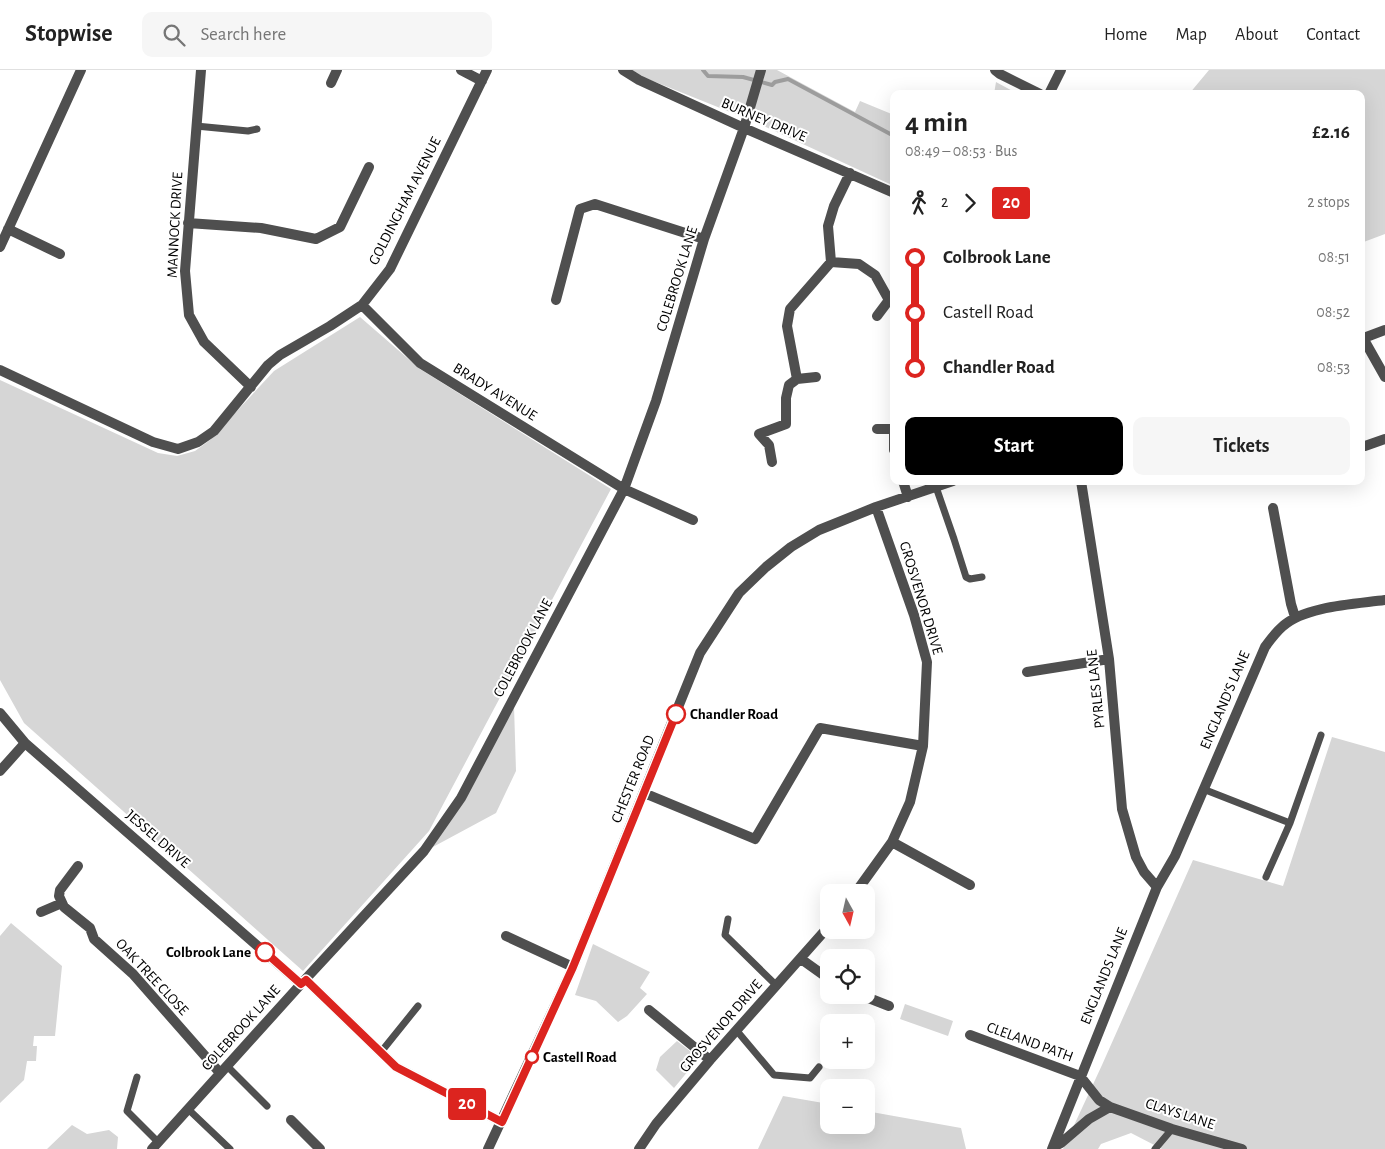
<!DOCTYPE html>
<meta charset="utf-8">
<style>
body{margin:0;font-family:"Alegreya Sans",sans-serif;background:#f6f6f6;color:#222;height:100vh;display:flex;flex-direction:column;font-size:19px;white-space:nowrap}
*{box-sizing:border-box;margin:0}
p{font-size:16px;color:#767676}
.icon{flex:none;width:28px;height:28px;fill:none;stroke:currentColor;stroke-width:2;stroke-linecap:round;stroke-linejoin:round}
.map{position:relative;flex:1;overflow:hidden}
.side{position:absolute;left:890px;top:20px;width:475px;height:395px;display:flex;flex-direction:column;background:#fff;border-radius:10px;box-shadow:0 5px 20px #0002}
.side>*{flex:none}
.badge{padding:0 10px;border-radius:4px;font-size:18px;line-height:32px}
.needle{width:32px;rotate:172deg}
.buttons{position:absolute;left:820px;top:814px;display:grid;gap:10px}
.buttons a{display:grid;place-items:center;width:55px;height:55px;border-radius:10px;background:#fff;box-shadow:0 5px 20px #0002;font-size:25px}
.map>.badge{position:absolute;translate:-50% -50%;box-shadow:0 0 0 2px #fff}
.legs{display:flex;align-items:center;gap:8px;height:55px;padding:0 15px;font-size:16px}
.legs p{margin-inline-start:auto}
.overview{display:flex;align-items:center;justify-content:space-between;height:85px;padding:0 15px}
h1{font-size:28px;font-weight:600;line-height:38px}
.cta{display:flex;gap:10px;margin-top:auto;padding:10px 15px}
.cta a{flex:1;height:58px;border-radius:10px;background:#000;color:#fff;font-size:20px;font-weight:600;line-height:58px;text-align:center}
.cta a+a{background:#f6f6f6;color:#222}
ul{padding:0 15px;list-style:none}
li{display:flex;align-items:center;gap:18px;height:55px;font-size:19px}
li i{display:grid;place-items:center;width:8px;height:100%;margin:0 6px;background:currentColor}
li i::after{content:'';width:12px;height:12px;margin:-6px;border:4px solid;border-radius:50%;background:#fff}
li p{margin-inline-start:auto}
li:first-child i{background:linear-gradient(#0000 50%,currentColor 0)}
li:last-child i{background:linear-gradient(currentColor 50%,#0000 0)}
header{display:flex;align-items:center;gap:30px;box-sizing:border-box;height:70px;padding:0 25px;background:#fff;border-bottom:1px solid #e0e0e0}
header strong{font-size:24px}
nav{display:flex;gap:28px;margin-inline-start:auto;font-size:18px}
.search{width:350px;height:45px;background:#f6f6f6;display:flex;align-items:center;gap:12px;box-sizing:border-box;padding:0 18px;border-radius:10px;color:#767676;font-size:19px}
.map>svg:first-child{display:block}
.green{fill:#d6d6d6}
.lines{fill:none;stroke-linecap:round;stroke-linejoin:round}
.stream{stroke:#9d9d9d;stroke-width:4}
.service{stroke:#4f4f4f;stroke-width:7}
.minor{stroke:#4f4f4f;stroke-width:10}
.line-1-casing{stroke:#fff;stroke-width:11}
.line-1{stroke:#dc241f;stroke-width:8}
.stop-1-dot{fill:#fff;stroke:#dc241f;stroke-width:2.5}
.labels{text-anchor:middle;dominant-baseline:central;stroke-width:4;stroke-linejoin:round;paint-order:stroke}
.street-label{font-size:15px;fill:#000;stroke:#fff}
.stop-label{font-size:15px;font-weight:bold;fill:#000;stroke:#fff;text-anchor:start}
</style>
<header>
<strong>Stopwise</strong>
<div class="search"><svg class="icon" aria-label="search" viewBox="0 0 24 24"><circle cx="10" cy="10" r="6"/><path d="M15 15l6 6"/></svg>Search here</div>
<nav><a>Home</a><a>Map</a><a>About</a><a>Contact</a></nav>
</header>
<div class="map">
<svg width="1385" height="1079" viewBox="0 0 1385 1079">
<rect width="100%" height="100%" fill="#fff"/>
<path class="green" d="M632,0H777L855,42L860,31L894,45V116L755,52L643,7Z
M1209,0H1385V164L1361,173V24H1189Z
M996,12L1018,24H994Z
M360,247L420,299L611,419L429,761L303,901L24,653L0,610V310L158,383L177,386L195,381L210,370L274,301Z
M514,636L516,701L496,743L431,778L465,730Z
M1332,667L1385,682V1079H1162L1131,1063L1101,1074L1098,1079H1063L1102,995L1193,790L1283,816Z
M11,853L62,896L55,966H34L33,976H37L36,991H27L24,1010L0,1033V866Z
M593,874L650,902L640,918L647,924L627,946L618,952L596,931L575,925Z
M905,934L953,951L948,966L900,949Z
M677,971L699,988L674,1018L656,1000L660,987Z
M783,1026L829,1034V1055H866V1041L961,1058L966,1079H758Z
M72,1055L87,1064L109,1060L118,1067L117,1079H47Z"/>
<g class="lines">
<path class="stream" d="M703,0L708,6L743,7L772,15L775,12L788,9L894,66"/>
<path class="service" d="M196,56L248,61L257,59
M936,417L954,469L966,507L970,509L982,507
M1203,719L1290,753
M1266,807L1290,753L1321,665
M728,849L725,865L777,916
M737,961L774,1005L810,1008L819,997
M381,982L418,936
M227,996L267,1036
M137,1007L127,1041L158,1072
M188,1039L230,1079
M1155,1079L1172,1059"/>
<path class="minor" d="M201,0L185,201L189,245L204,272L251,317
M461,0L482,11
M623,0L639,10L744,58L894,123
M995,0L1000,4L1040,24
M331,13L337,0
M1049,24L1061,0
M188,153L261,158L316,169L340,157L369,97
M8,159L60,184
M0,177L81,0
M831,192L859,194L875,205L889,230
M556,230L580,139L595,134L704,169
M362,235L420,293L624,419L693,450
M877,246L889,230
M1363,268L1385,307
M1361,269L1385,260
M0,300L153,372L178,379L198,372L214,361L268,295L280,285L330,256L362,235L390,199L487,0
M797,309L787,256L790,239L831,192L828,156L834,136L850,103
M877,359H894
M894,362V380
M1365,376L1385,369
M772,392L769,375L759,364L786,354V328L789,315L797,309L816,307
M903,411L908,427
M1081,411L1109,589L1122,739L1136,787L1144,802L1157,817
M1273,438L1291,534L1295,547
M1027,602L1109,589
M0,643L25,673L301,914
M0,701L25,673
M644,723L755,769L820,658L923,676
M892,772L970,815
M78,796L60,820L59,826L64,837L90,858L94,869L133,904L220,1003
M856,822L892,772L910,732L923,676L927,592L914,545L876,437
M41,842L62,833
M506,866L573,897
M801,889L829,909
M306,910L396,997L502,1052
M861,925L889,936
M649,940L710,990
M970,965L1080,1006L1099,1030L1110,1037L1172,1059L1242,1079
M291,1050L320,1079
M1053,1077L1061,1073L1089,1049L1110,1037
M152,1079L301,914L424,781L461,728L624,419L656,331L704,169L744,58L761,0
M488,1079L573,897L700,583L739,523L766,497L791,477L819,460L876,437L953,411
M639,1079L656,1054L710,990L829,856
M1052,1079L1157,817L1175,786L1265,577C1270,570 1276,562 1283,556C1305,536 1356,534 1385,530"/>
</g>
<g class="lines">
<g class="line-1-casing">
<path id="line-1" d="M265,882L301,914L306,910L396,997L502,1052L573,897L676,644"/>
</g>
<use href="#line-1" class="line-1"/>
</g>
<g class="stop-1-dot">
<circle cx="676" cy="644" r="9"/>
<circle cx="265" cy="882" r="9"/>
<circle cx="532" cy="987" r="6"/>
</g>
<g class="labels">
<g class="street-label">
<text transform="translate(764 50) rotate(23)">BURNEY DRIVE</text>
<text transform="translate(405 131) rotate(-63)">GOLDINGHAM AVENUE</text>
<text transform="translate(175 155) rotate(-87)">MANNOCK DRIVE</text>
<text transform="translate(677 209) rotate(-73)">COLEBROOK LANE</text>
<text transform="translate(495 322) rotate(32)">BRADY AVENUE</text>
<text transform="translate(921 528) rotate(73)">GROSVENOR DRIVE</text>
<text transform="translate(523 578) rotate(-62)">COLEBROOK LANE</text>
<text transform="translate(1096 619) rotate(-96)">PYRLES LANE</text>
<text transform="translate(1225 630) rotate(-67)">ENGLAND'S LANE</text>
<text transform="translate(633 709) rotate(-68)">CHESTER ROAD</text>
<text transform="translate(158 769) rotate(41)">JESSEL DRIVE</text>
<text transform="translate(1104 906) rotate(-68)">ENGLANDS LANE</text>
<text transform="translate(152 907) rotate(47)">OAK TREE CLOSE</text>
<text transform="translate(721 956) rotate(-49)">GROSVENOR DRIVE</text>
<text transform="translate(241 958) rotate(-48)">COLEBROOK LANE</text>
<text transform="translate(1030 972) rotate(20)">CLELAND PATH</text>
<text transform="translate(1180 1044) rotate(18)">CLAYS LANE</text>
</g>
<g class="stop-label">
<text x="690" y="644">Chandler Road</text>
<text x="251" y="882" text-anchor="end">Colbrook Lane</text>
<text x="543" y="987">Castell Road</text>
</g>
</g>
</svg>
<div class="buttons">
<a><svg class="needle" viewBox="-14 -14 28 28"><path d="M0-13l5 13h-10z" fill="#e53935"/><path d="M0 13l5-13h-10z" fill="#767676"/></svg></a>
<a><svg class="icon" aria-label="locate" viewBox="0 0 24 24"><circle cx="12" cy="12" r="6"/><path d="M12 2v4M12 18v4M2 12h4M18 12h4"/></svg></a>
<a>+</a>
<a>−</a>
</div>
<b class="badge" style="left:467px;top:1034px;background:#dc241f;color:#fff">20</b>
<section class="side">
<div class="overview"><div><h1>4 min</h1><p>08:49 – 08:53 · Bus</p></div><b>£2.16</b></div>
<div class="legs"><svg class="icon" aria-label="walk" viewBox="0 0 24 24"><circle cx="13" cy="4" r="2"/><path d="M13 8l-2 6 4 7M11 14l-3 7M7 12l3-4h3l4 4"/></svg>2<svg class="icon" aria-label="forward" viewBox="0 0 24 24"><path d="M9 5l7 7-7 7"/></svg><b class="badge" style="background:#dc241f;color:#fff">20</b><p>2 stops</p></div>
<ul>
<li><i style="color:#dc241f"></i><b>Colbrook Lane</b><p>08:51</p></li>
<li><i style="color:#dc241f"></i><span>Castell Road</span><p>08:52</p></li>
<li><i style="color:#dc241f"></i><b>Chandler Road</b><p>08:53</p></li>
</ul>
<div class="cta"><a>Start</a><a>Tickets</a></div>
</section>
</div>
